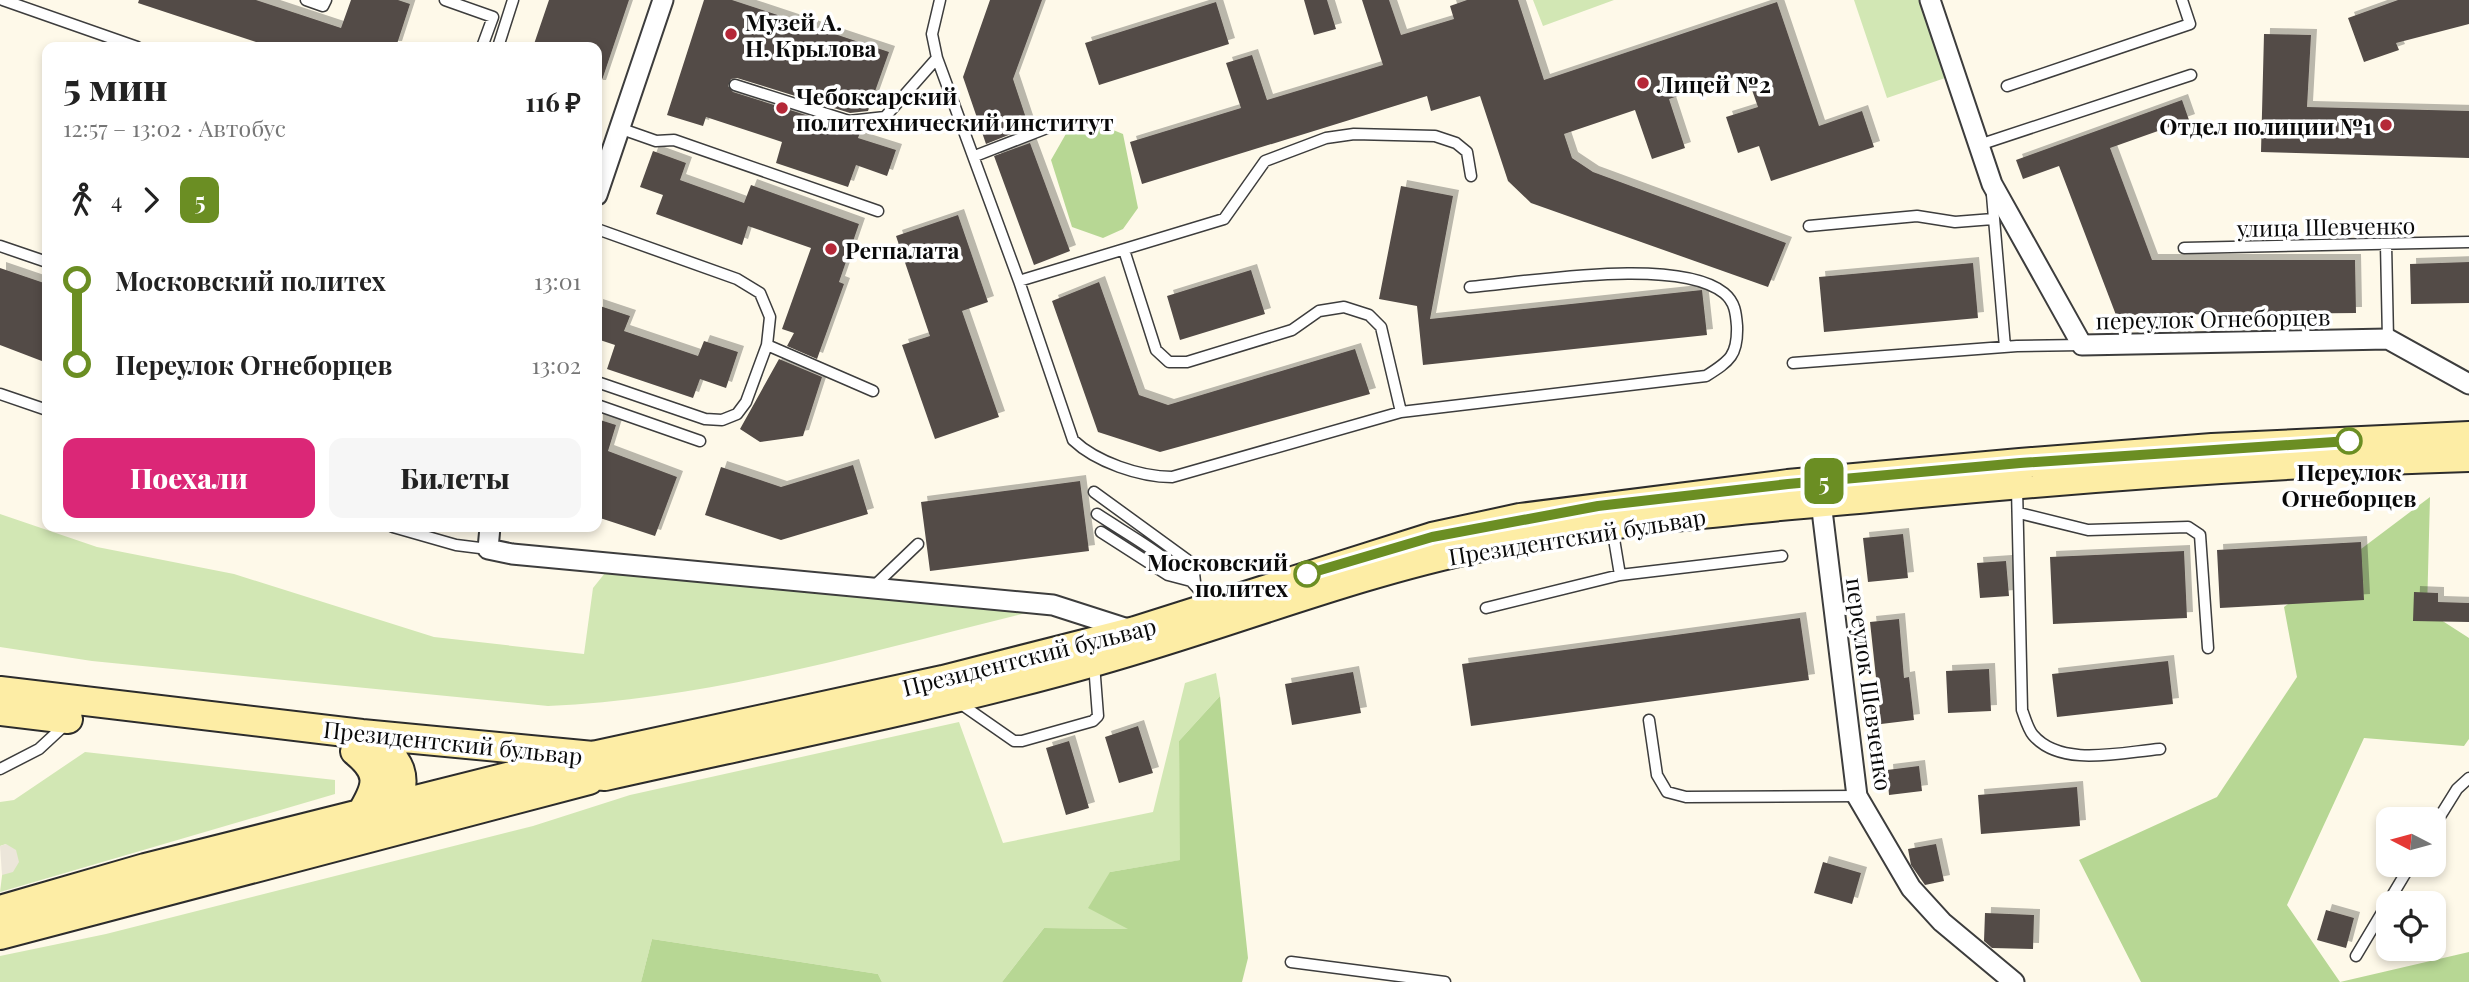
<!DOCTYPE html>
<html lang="ru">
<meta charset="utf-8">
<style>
body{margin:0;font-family:"Playfair Display",serif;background:#f6f6f6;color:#222;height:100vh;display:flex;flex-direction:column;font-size:26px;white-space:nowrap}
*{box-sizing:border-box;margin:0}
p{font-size:23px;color:#767676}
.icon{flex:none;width:38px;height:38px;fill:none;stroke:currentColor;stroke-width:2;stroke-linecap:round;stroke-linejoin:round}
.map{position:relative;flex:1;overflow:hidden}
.sheet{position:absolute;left:42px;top:42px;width:560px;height:490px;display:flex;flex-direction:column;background:#fff;border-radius:14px;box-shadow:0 4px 10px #0003}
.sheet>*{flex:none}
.badge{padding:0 14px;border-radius:10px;font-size:24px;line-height:46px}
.needle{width:46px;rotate:276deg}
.controls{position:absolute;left:2376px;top:807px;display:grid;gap:14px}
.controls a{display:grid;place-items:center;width:70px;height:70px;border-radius:14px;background:#fff;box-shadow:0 4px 10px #0003;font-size:35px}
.map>.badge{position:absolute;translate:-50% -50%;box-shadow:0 0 0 4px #fff}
.legs{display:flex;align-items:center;gap:10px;height:77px;padding:0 21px;font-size:23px}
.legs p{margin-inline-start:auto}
.headline{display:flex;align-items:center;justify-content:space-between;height:119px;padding:0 21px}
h1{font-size:38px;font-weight:800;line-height:52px}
.button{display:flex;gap:14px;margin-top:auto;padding:14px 21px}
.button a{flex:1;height:80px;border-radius:14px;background:#db2777;color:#fff;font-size:28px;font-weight:800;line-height:80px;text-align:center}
.button a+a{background:#f6f6f6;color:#222}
ul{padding:0 21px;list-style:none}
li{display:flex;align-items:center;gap:24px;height:84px;font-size:26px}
li i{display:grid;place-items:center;width:10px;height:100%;margin:0 9px;background:currentColor}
li i::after{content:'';width:18px;height:18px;margin:-9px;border:5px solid;border-radius:50%;background:#fff}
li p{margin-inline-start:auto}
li:first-child i{background:linear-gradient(#0000 50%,currentColor 0)}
li:last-child i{background:linear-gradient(currentColor 50%,#0000 0)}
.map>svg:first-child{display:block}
.green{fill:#d2e7b4}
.forest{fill:#b7d794}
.plaza{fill:#ece6da}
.building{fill:#534b47;filter:url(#shadow)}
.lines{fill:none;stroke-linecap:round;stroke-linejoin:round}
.lane-casing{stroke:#3d3d3d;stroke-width:13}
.street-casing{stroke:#3d3d3d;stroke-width:23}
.secondary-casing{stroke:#2c2c2c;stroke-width:32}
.lane{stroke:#fff;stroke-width:10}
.street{stroke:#fff;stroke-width:19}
.secondary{stroke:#fdeda5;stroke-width:28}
.line-1-casing{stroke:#fff;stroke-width:16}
.line-1{stroke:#6b8e23;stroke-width:10}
.poi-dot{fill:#b52838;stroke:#fff;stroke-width:2.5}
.stop-1-dot{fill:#fff;stroke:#6b8e23;stroke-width:3.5}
.labels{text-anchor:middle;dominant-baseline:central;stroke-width:7;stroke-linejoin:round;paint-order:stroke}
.poi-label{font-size:23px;font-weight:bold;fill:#0a0a0a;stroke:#fff;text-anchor:start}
.street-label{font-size:23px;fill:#0a0a0a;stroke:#fff}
.stop-label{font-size:23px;font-weight:bold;fill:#0a0a0a;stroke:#fff}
</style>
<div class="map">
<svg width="2469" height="982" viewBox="0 0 2469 982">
<defs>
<filter id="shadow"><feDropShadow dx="6" dy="-6" stdDeviation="0" flood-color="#0004"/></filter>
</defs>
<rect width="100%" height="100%" fill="#fef9e9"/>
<path class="green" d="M1533,0H1614L1543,26Z
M1854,0H1922L1948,77L1887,98Z
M0,514L97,547L234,574L434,637L584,654L593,588L605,573L1030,612C871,651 712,699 548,706L92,661L0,647Z
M1216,673L1220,696L1179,741L1181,860L1110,872L1129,929L1044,928L1002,982H882L878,974L652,939L641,982H0V956L106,934L533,826L630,795L959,722L1003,843L1153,812L1185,683Z
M85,752L335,780V794L0,892L6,844L0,846V802L14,800Z"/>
<path class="forest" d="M1096,123L1123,134L1138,208L1123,229L1103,238L1072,227L1051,160L1067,132Z
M2430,497L2427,611L2469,638V739L2464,746L2364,738L2287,905L2340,982H2141L2079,860L2217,797L2297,677L2284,607Z
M1220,696L1248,958L1242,982H1002L1044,928L1128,929L1088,908L1110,872L1180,860L1179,741Z
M652,939L878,974L882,982H641Z
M2469,952V982H2340Z"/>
<path class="plaza" d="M6,844L16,850L19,862L13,872L2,875L0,846Z"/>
<path class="building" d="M139,0H256L341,28L351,0H398L410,4L396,47H271L138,3Z
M549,0H629L600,86H597V47H533Z
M704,0H732L889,52L868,111L850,113L737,78L731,79L728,86L733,92L847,128L862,127L858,138L896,150L887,176L856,165L848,187L776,163L782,142L706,117L703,126L667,115Z
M990,0H1042L1013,79L1029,127L986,144L963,77Z
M1304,0H1327L1336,29L1314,35Z
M1362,0H1389L1401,35L1454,19L1450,6L1467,0H1518L1544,80L1777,2L1819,126L1862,111L1874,147L1771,181L1759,146L1738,153L1726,117L1758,107L1746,73L1669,99L1685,148L1652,159L1635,110L1564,134L1572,158L1593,172L1786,243L1768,287L1531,203L1508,181L1480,96L1431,111L1427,96L1142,184L1130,142L1241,108L1226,63L1252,55L1267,100L1383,65Z
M2398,0H2469V24L2396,43L2399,50L2364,62L2348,18Z
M1216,2L1229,44L1099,85L1085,43Z
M2264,34L2311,35L2307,107L2469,111V158L2261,152Z
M2182,100L2189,120L2110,148L2152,260H2355L2356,313L2116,315L2059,166L2023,179L2016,160Z
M1030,143L1070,251L1034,265L994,156Z
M653,151L686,163L680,180L744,203L751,185L859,224L839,282L844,284L817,359L787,346L794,333L782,329L811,248L748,226L742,245L656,214L663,195L640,187Z
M1401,186L1453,196L1430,319L1702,290L1707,335L1423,365L1417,306L1379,299Z
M958,215L988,302L962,311L999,417L935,439L902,345L930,336L896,236Z
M2469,262V303L2411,304L2410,264Z
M1973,263L1978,318L1824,332L1819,277Z
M0,268L47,284V363L0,345Z
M1251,270L1265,314L1180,340L1167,296Z
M1099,282L1139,395L1168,405L1355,349L1370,394L1160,452L1098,432L1052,301Z
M597,305L630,316L624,331L698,356L704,341L738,352L726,388L700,379L693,398L607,369L615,345L597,339Z
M779,359L822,377L803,436L760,442L740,429Z
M597,419L616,425L608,451L677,477L655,536L597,517Z
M853,465L868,514L781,540L705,515L721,467L781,487Z
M1080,481L1089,551L930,571L921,502Z
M1903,534L1908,578L1868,582L1863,538Z
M2361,542L2364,600L2220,608L2217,550Z
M2184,551L2187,618L2053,624L2050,557Z
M2006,561L2009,596L1980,598L1977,563Z
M2414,592L2438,593V602L2469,603V622L2413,621Z
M1800,618L1809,680L1471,726L1462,664Z
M1899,619L1904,678L1909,677L1914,720L1881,724L1870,622Z
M2168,661L2173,704L2057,717L2052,674Z
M1989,669L1991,711L1948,713L1946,671Z
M1353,672L1361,713L1292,725L1285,684Z
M1138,726L1153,773L1119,783L1105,737Z
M1069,741L1089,808L1066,815L1046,748Z
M1919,766L1922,791L1889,795L1887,770Z
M2077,787L2080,826L1981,834L1978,795Z
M1936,844L1944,881L1925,885L1911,865L1908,849Z
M1823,862L1861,873L1852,904L1814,893Z
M2326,910L2354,918L2346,948L2317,940Z
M1985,913L2034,915L2033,949L1992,948L1984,941Z"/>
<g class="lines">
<g class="lane-casing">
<path id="lane" d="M3,0L137,47
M306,0L323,6L326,0
M445,0L493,17L482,47
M940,0L932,34L937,58L1019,281L1073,440C1096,462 1140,477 1172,477L1401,412L1706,376C1730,361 1738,355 1737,326C1736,313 1735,302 1724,293C1678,256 1529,282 1470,287
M498,47L513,0
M735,85L849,121L885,117L937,58
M2007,86L2190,24L2182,0
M619,128L656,141L674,140L878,211
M1979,145L2191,75
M975,156L1052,126
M1992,195L2005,347
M1809,226L1917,216L1955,222L1993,219
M597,229L737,279L760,293L770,317L767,345L746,402L737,414L722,420L705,419L597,382
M2386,244L2388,339
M0,246L47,262
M2184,248L2469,242
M1124,250L1156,350L1169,362H1187L1292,330L1319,311L1344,307L1369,315L1381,327L1401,412
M1019,281L1224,219L1265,161L1326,138L1354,134L1435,136L1456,143L1467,152L1471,176
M767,345L873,391
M1793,363L2017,346L2082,345
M0,394L47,410
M597,405L700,441
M2017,488L2022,710C2025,718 2028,729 2033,735C2061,768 2122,752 2160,749
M1094,492L1193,564L1195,582
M2019,513L2088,530L2188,527L2200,535L2208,648
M1097,514C1138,541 1182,563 1210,604
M393,527L456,545L488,549
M1612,527L1620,575
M1101,532L1168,575L1191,581
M873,587L918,544
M1486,608L1620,575L1782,556
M958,702L1014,741H1022L1093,721L1098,716L1094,664
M1649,720L1657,775L1667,792L1686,797L1857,796
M0,769L39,749L66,724
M2434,826L2457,789L2469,778
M2356,956L2411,864
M1291,962L1445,982"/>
</g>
<g class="street-casing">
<path id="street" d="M1930,0L1992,184L2082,345L2388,339L2469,384
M597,195L663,0
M1821,502L1857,796L1911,888L1942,922L2014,982
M490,527L488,549L512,554L1053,605L1134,631"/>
</g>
<g class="secondary-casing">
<path id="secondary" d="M0,691L362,734L593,756L943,680L1135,631L1432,537L1520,518L1788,484L2020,463L2212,448L2469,436
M0,711L68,719
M364,736C401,756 415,780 386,817
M355,751C382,773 378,786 361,814
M561,772L605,776C769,739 935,707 1097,661C1226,625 1351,574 1481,547C1611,520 1747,509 1879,497C2075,478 2272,463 2469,457
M0,910L145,868L563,763
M0,935L589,780"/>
</g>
<use href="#lane" class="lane"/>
<use href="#street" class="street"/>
<use href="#secondary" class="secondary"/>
</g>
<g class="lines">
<g class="line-1-casing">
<path id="line-1" d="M1307,574L1432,537L1598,506L1788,484L2020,463L2349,441"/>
</g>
<use href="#line-1" class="line-1"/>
</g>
<g class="poi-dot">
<circle cx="731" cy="34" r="7"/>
<circle cx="1643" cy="83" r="7"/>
<circle cx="782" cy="108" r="7"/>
<circle cx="2386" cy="125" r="7"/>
<circle cx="831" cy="249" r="7"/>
</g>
<g class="stop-1-dot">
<circle cx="2349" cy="441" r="12"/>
<circle cx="1307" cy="574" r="12"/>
</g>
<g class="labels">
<g class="poi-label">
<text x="745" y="21">Музей А.<tspan x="745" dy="26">Н. Крылова</tspan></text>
<text x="1657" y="83">Лицей №2</text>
<text x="796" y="95">Чебоксарский<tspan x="796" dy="26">политехнический институт</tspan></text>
<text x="2372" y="125" text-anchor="end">Отдел полиции №1</text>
<text x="845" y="249">Регпалата</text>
</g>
<g class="street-label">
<text transform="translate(2326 226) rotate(-1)">улица Шевченко</text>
<text transform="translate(2213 318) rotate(-1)">переулок Огнеборцев</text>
<text transform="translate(1577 536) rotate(-9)">Президентский бульвар</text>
<text transform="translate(1029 656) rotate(-14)">Президентский бульвар</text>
<text transform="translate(1870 684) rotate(82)">переулок Шевченко</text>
<text transform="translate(453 742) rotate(6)">Президентский бульвар</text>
</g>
<g class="stop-label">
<text x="2349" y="471">Переулок<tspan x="2349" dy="26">Огнеборцев</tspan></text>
<text x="1288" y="561" text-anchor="end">Московский<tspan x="1288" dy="26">политех</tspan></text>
</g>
</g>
</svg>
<div class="controls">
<a><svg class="needle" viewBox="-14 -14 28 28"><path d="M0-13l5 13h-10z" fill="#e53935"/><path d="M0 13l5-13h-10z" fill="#767676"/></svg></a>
<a><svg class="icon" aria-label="locate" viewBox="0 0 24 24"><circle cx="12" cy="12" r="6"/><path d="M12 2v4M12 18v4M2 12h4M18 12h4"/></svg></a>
</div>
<b class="badge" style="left:1824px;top:481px;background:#6b8e23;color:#fff">5</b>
<section class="sheet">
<div class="headline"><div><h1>5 мин</h1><p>12:57 – 13:02 · Автобус</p></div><b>116 ₽</b></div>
<div class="legs"><svg class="icon" aria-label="walk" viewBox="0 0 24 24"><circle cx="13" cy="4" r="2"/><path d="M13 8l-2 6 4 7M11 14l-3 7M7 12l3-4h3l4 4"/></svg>4<svg class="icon" aria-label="forward" viewBox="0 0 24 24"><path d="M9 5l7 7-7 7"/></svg><b class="badge" style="background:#6b8e23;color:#fff">5</b></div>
<ul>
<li><i style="color:#6b8e23"></i><b>Московский политех</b><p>13:01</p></li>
<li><i style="color:#6b8e23"></i><b>Переулок Огнеборцев</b><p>13:02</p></li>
</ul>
<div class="button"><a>Поехали</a><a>Билеты</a></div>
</section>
</div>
